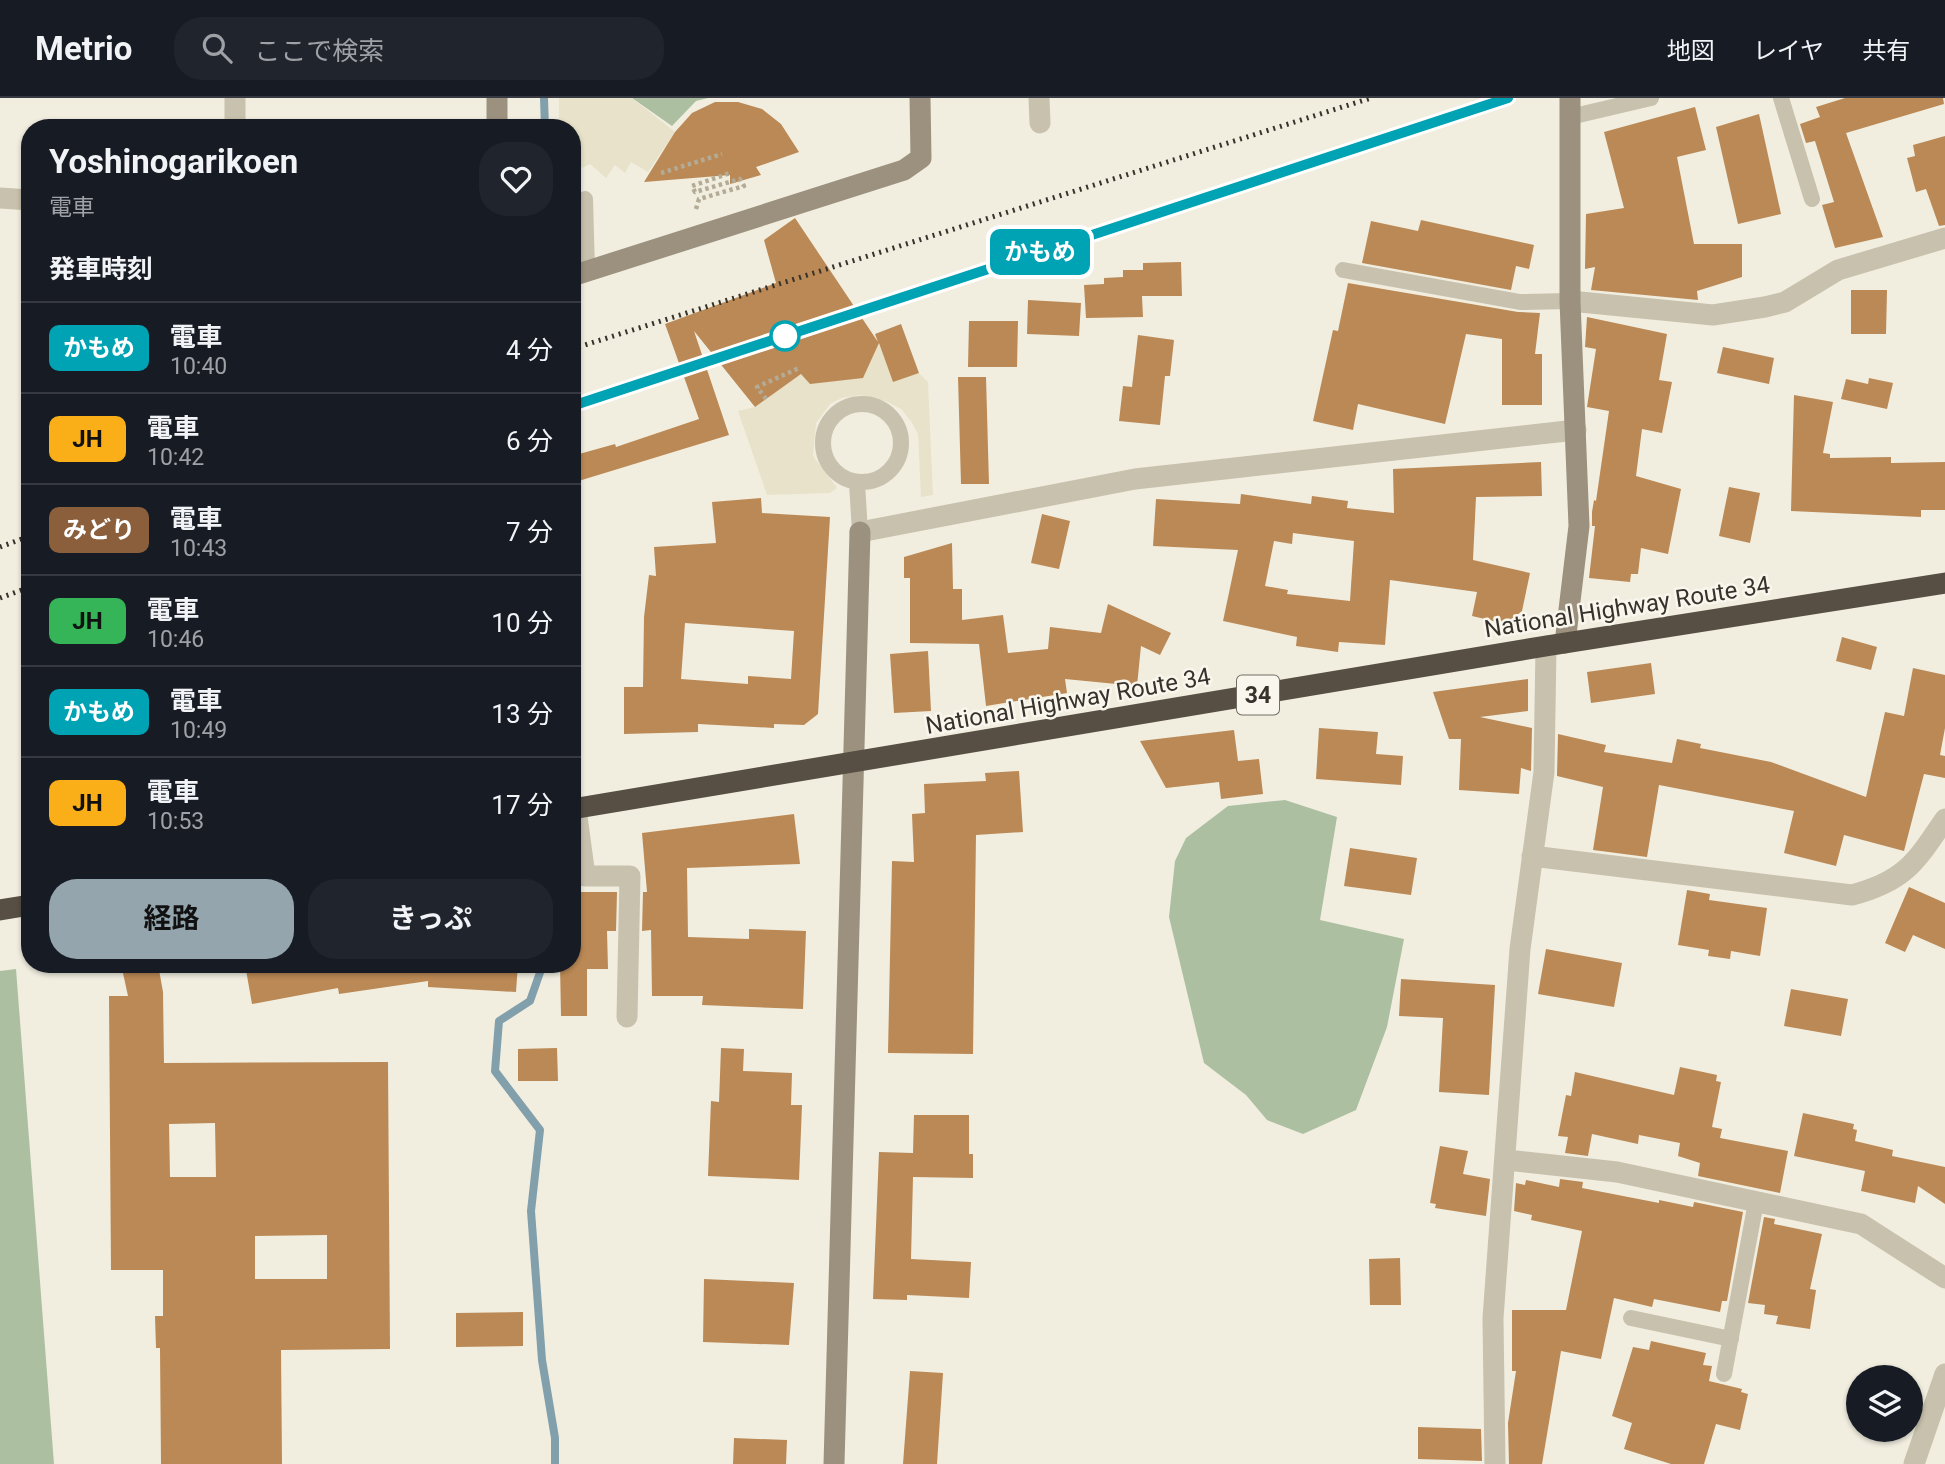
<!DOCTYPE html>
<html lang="ja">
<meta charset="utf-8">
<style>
body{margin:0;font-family:Roboto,"Noto Sans JP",sans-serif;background:#20242c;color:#f1f3f6;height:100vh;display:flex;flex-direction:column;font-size:26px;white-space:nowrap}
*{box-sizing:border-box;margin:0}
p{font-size:23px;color:#9ea1a6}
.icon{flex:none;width:38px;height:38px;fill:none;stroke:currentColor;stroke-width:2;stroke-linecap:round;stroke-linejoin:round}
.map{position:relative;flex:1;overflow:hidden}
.sheet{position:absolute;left:21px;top:21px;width:560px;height:854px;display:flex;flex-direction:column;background:#171b24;border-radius:28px;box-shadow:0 2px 5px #0004}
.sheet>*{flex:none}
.badge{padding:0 14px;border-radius:10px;font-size:24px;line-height:46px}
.tools{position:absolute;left:1846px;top:1267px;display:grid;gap:14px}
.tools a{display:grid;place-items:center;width:77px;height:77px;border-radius:50%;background:#171b24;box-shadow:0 2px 5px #0004;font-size:35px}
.map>.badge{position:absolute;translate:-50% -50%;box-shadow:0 0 0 4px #fff}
h2{padding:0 28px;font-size:26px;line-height:63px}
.round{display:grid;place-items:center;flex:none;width:74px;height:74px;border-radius:28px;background:#20242c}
.headline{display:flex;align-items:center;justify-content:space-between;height:119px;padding:0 28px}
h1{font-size:33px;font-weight:700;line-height:52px}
.action{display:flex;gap:14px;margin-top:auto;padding:14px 28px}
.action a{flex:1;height:80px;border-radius:28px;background:#95a5ae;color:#111;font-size:28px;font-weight:700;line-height:80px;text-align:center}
.action a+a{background:#20242c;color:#f1f3f6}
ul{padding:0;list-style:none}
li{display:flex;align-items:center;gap:21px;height:91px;padding:0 28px;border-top:2px solid #363941}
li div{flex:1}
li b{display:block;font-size:26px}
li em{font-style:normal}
li .badge{min-width:77px;font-weight:700;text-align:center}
header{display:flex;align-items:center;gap:42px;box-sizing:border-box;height:98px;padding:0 35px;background:#171b24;border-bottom:2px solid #363941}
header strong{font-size:33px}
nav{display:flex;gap:38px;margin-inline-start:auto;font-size:24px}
.search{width:490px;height:63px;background:#20242c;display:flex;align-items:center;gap:18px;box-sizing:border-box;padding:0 24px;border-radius:28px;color:#9ea1a6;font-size:26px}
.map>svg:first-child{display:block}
.green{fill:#adbfa1}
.plaza{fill:#e7e2c9}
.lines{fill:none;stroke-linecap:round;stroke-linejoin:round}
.stream{stroke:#829fac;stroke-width:8}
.building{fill:#bb8955;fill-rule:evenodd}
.path{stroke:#b4ab97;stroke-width:4.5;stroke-dasharray:3.5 3.5;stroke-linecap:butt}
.lane{stroke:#c8c1ad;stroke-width:16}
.street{stroke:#c8c1ad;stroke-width:21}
.secondary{stroke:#9c917f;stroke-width:21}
.highway{stroke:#574f43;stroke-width:21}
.rail{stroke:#37322b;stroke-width:5;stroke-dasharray:2 5;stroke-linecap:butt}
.line-casing{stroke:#fff;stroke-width:16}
.line{stroke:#00a3b4;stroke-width:10}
.stop-dot{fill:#fff;stroke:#00a3b4;stroke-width:3.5}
.labels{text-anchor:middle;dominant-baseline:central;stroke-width:5;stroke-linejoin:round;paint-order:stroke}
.shield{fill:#f9f7ed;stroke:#716d65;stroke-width:2}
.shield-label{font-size:23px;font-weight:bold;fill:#37322b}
.street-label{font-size:24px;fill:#37322b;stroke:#f9f7ed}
</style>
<header>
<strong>Metrio</strong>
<div class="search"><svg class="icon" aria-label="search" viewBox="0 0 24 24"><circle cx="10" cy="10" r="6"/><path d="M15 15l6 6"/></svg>ここで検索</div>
<nav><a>地図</a><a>レイヤ</a><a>共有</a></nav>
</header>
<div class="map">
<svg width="1945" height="1366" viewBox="0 0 1945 1366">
<rect width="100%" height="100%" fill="#f1eee0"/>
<path class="green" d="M632,0H708L696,3L672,28Z
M1285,702L1337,719L1320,822L1404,841L1387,929L1356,1012L1303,1036L1267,1022L1246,997L1204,965L1169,819L1175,763L1186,740L1228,708Z
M16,871L54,1366H0V873Z"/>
<path class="plaza" d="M559,0H632L675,34L648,74L631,64L625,75L615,67L606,80L590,66L582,70L572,62V30H559Z
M879,245L893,283L919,275L928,284L933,397L921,399L918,336L911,323L901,311L888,304L860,297L842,300L830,306L816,325L813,358L837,390L830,395L767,397L738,313L755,309L801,276Z"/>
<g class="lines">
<path class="stream" d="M544,0L545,30
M543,866L530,903L499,923L495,973L540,1032L531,1113L542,1262L555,1340V1366"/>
</g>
<path class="building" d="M1845,0H1943L1944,6L1846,35L1883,139L1835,150L1822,107L1834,104L1815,43L1806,45L1800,26L1820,19L1816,9Z
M715,4H738L762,11L781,26L799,54L756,69L761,77L730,86V77L644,84L675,34L692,15Z
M1695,9L1706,52L1677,59L1694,146H1742V179L1697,193L1698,202L1591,192L1595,169L1585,171L1586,116L1624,110L1604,34Z
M1759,16L1781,116L1738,126L1716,29Z
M1945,38V127L1939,128L1926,91L1916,94L1907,60L1915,58L1913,47Z
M795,120L878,244L875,236L901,226L919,275L893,284L879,245L863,280L810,286L801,276L755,309L694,233L729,337L572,385V358L615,346L616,349L699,321L665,226L776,185L764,142Z
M1421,122L1534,147L1529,171L1516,168L1511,192L1362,165L1371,123L1418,133Z
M1181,164L1182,198H1142L1143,219L1086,220L1084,187L1104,186V180L1123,179V172H1143V165Z
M1348,185L1518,214L1540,215L1535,256H1542V307H1502V241L1466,236L1445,326L1358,306L1353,332L1313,323L1333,232L1338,233Z
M1851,192H1887L1886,236H1851Z
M1028,202L1081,205L1079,238L1027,236Z
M1587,219L1667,236L1659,282L1672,284L1662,335L1642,331L1636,378L1681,391L1668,456L1641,450L1638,476H1631L1630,484L1589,480L1595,428H1592V414L1594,402L1596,403L1609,313L1587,309L1596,251L1585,249Z
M969,223H1018L1017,269H968Z
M1138,237L1174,242L1170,278H1165L1160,327L1119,323L1123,288L1132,289Z
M1723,249L1774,260L1769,286L1717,275Z
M958,279H986L989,386H961Z
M1869,280L1893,285L1887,311L1841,301L1846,281L1868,286Z
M1794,297L1833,304L1823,355L1830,356V360L1891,359V365L1945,364V412H1921V419L1791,413Z
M1541,364L1542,398L1476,399L1473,462L1530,475L1522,513L1506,526L1472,518L1477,494L1390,482L1385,547L1339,544L1338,554L1296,548L1297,539L1223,523L1238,452L1153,448L1156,401L1240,406L1241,396L1311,406L1312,398L1348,403L1347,410L1394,415L1393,371ZM1293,435L1354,443L1350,503L1287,496L1288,492L1265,488L1274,443L1292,446Z
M1729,389L1760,395L1750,445L1719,438Z
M761,400L762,415L830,419L818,616L804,627L774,626V630L698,626V634L624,636V589H643L644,519L649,477L656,478L654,449L716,445L712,404ZM685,525L794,533L791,581L748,578V586L681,581Z
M1042,416L1070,423L1059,471L1031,465Z
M952,445L953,491H962V522L1003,517L1008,555L1048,551L1050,529L1101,535L1108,506L1171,535L1160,557L1141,548L1137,588L1065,581L1067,595L986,608L979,546L910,545V480H904V459Z
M1842,539L1877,549L1871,572L1836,563Z
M928,553L931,613L894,615L890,556Z
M1651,565L1655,596L1591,605L1587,574Z
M1913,570L1945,577V630L1940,657L1945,658V680L1924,676L1904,753L1844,737L1836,768L1784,755L1794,713L1659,687L1647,759L1593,752L1603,689L1557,678L1558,636L1606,647L1604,654L1672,665L1677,641L1701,646L1700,650L1771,664L1866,699L1885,614L1904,618Z
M1528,581V613L1480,619L1532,630L1531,673L1521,670L1519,696L1459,692L1461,641H1449L1433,594Z
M1319,630L1378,634L1376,656L1403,658L1401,687L1316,681Z
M1234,632L1238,663L1259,661L1263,696L1221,701L1219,684L1166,690L1140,643Z
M1019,673L1023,734L976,737L973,956L888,955L892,763L914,764L912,716L925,715L924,686L986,683L985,675Z
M794,716L800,766L687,770L688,839L749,841V831L806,833L803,911L702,907L703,898H652L651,832L642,833L643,794H647L642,735Z
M1350,750L1417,760L1411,797L1344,788Z
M1909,789L1945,805V851L1913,837L1905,854L1885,845Z
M1687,792L1710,796L1709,802L1767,810L1760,858L1731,853L1730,861L1708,858L1709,852L1678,847Z
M572,794H617L616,833H607L608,871H587V918H561L560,866H572Z
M1546,851L1622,865L1614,909L1538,896Z
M121,866H158L163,894L164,965L388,964L390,1251L281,1252L282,1366H161L160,1250H156L155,1218H163V1172H111L109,898H128ZM215,1025L216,1079H170L169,1026ZM327,1137V1181H255V1138Z
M278,866H518L516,894L428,889V883L339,896L338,890L252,906L246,872Z
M1401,881L1495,887L1489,997L1439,994L1443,920L1399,918Z
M1791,891L1848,901L1841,938L1784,928Z
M557,950L558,983H518V951Z
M721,950L744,951L743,973L792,975L791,1007H802L799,1082L708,1078L711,1003L719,1004Z
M1680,969L1717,977L1716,983L1721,984L1712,1029L1722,1031L1720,1040L1788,1053L1780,1095L1698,1078L1700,1065L1678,1058L1680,1045L1639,1037L1638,1046L1592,1036L1588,1058L1565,1055L1568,1039L1558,1038L1566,997L1571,998L1575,974L1674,997Z
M1803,1015L1854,1026L1853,1031L1857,1032L1855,1043L1893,1052L1892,1058L1945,1069V1106L1918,1088L1915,1105L1861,1093L1865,1073L1794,1058Z
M914,1017H969V1056H973V1080L913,1079L911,1161L971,1164L969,1200L907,1197V1202L873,1201L879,1054L913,1055Z
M1440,1048L1468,1053L1463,1076L1490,1081L1486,1118L1435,1110L1436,1106L1430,1105Z
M1560,1081L1583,1084L1582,1090L1659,1105V1102L1693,1109L1694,1104L1743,1114L1727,1203H1722L1720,1214L1654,1201L1652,1209L1614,1200L1601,1261L1561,1253L1542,1366H1509L1508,1325L1516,1273H1512V1212H1566L1582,1133L1531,1122L1532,1117L1514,1113L1516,1085L1525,1087L1526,1082L1559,1089Z
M1764,1119L1775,1121L1774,1126L1822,1136L1810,1191L1816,1192L1810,1231L1776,1226L1778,1218L1764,1216L1765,1207L1748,1205Z
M1400,1160L1401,1207H1370L1369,1161Z
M704,1181L794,1185L789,1247L703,1244Z
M523,1214V1248L456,1249V1215Z
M1651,1243L1706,1255L1703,1267L1712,1268L1709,1283L1742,1291L1741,1294L1748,1296L1740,1332L1716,1326L1704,1366H1671L1624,1351L1632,1325L1612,1318L1633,1249L1649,1252Z
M910,1273L943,1275L937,1366H903Z
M1418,1329L1481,1331L1482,1363L1418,1361Z
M734,1340L787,1342L786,1366H733Z"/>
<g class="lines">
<path class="path" d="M524,24H559
M661,75L722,56
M696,111L699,101L744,88L740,81L695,94L692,88L730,75
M766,301L757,289L799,270"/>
<path class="lane" d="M1781,0L1812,101
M1570,19L1651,0
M585,101L587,173
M1343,172L1520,204L1570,203
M823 345a39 39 0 1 1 78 0a39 39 0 1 1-78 0Z
M857,385L860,434
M1631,1220L1731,1241
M1724,1276L1756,1104"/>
<path class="street" d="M1039,0L1040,25
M235,30V0
M0,100L30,102
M1570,203L1713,217L1765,209L1785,204L1838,172L1945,140
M860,434L1135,381L1576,332
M576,711L585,778H630L627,919
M1532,758L1852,797C1905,783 1916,764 1945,721
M1507,1062L1617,1074L1861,1126L1945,1180
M1495,1366L1493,1220L1520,851L1544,674L1546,548
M1914,1366L1945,1276"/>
<path class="secondary" d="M497,30V0
M572,178L904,72L921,60L920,0
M1565,545L1579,428L1570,203V0
M834,1366L860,434"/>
<path class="highway" d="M572,711L1546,548L1945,485
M0,812L30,807"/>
<path class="rail" d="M572,251L1371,0
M572,308L1508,0
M0,449L30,438
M0,500L30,489"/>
</g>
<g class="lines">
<g class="line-casing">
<path id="line" d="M572,308L1508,0"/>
</g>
<use href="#line" class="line"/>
</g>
<circle class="stop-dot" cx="785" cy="238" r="14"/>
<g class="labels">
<rect class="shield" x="1237" y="577.5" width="42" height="39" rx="5"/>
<g class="shield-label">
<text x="1258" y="597">34</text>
</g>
<g class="street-label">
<text transform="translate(1627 509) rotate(-9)">National Highway Route 34</text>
<text transform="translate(1068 603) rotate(-10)">National Highway Route 34</text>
</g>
</g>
</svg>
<div class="tools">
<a><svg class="icon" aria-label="layers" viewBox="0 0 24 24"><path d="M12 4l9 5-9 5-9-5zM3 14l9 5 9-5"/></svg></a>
</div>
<b class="badge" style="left:1040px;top:154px;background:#00a3b4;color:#fff">かもめ</b>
<section class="sheet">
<div class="headline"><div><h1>Yoshinogarikoen</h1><p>電車</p></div><a class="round"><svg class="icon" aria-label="heart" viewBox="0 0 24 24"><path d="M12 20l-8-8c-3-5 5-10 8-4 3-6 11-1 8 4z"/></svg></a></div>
<h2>発車時刻</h2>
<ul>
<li><span class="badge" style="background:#00a3b4;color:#fff">かもめ</span><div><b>電車</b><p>10:40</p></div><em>4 分</em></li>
<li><span class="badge" style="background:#faaf18;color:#111">JH</span><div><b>電車</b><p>10:42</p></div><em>6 分</em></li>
<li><span class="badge" style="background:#8b5e3c;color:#fff">みどり</span><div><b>電車</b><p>10:43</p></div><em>7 分</em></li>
<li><span class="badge" style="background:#36b558;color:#111">JH</span><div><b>電車</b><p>10:46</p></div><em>10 分</em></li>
<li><span class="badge" style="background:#00a3b4;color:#fff">かもめ</span><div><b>電車</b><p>10:49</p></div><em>13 分</em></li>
<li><span class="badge" style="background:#faaf18;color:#111">JH</span><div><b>電車</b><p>10:53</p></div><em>17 分</em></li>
</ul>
<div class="action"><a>経路</a><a>きっぷ</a></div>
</section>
</div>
